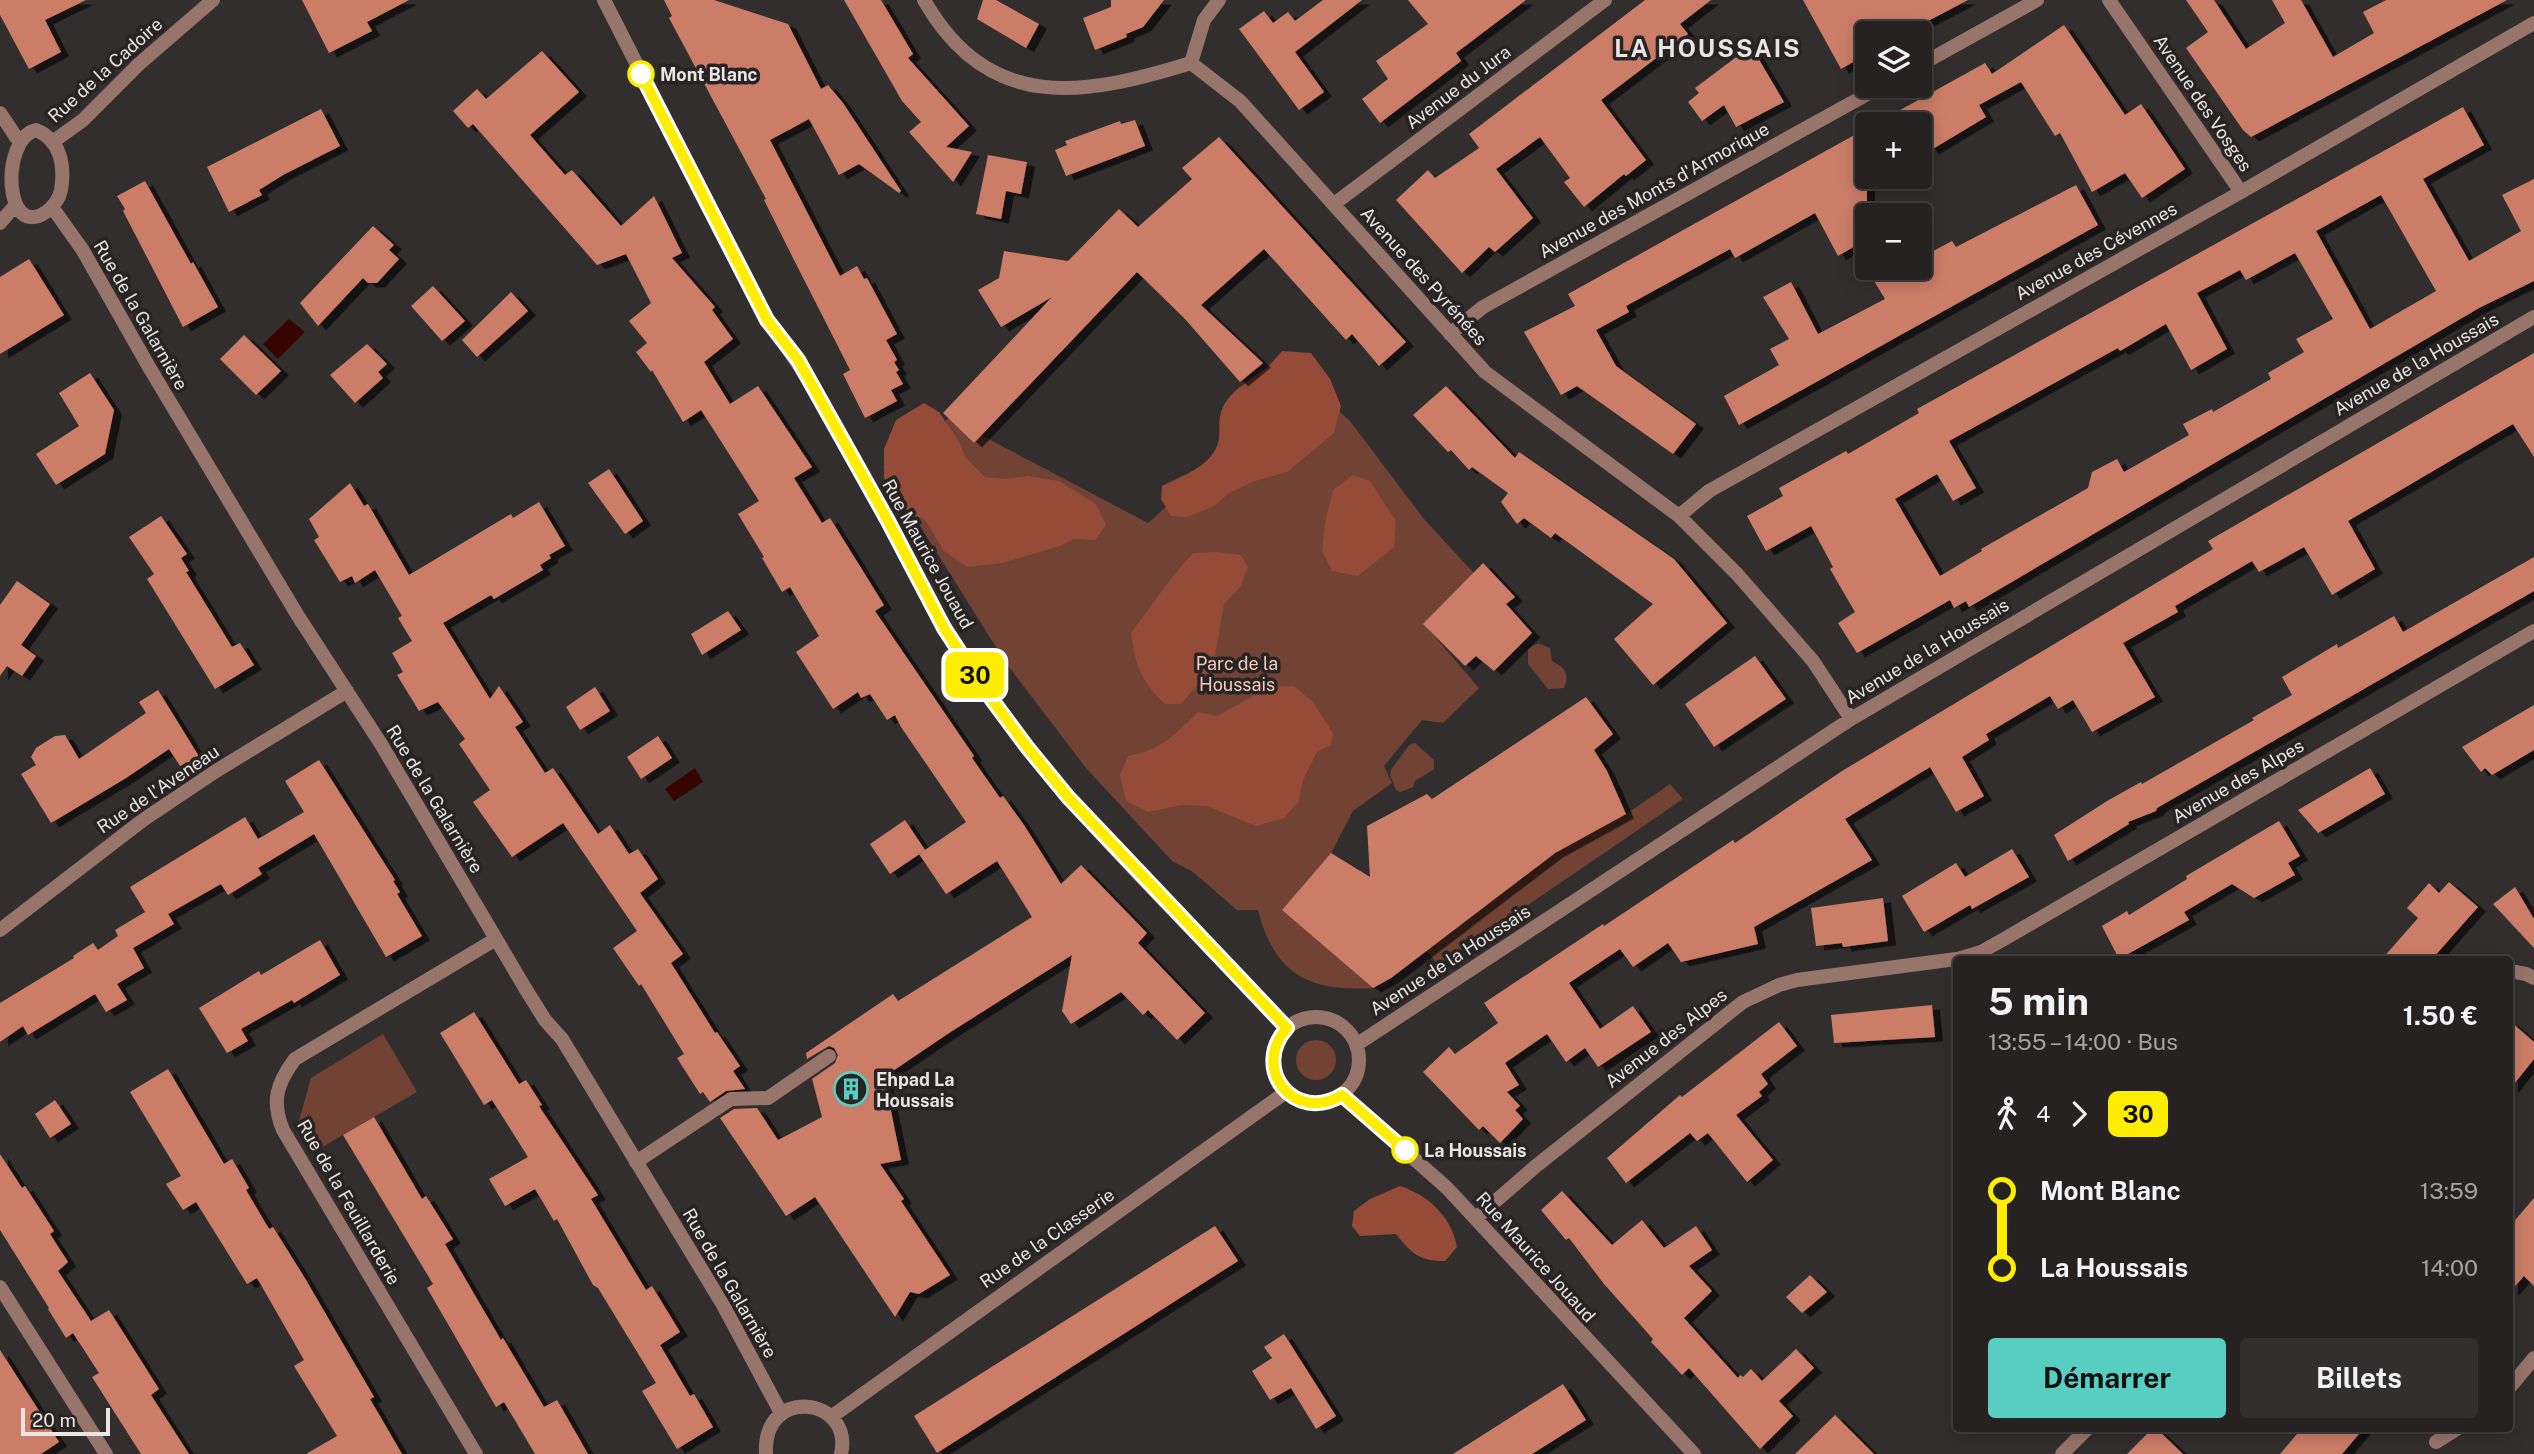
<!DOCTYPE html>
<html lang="fr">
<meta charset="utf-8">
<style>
body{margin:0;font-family:"Public Sans",sans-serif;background:#322f2f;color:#f1f3f6;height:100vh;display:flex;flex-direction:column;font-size:26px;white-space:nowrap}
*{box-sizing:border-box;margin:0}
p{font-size:23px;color:#a4a4a5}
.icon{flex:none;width:38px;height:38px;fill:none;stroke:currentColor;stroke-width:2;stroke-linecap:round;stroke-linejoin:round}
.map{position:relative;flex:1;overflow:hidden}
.side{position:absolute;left:1953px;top:956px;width:560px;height:476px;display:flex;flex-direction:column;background:#262222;border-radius:7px;box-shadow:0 4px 18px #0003,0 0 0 2px #423f40}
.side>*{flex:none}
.badge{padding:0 14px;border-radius:10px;font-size:24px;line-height:46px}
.buttons{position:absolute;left:1855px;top:21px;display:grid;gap:14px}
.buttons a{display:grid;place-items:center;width:77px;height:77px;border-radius:7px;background:#262222;box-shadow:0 4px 18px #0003,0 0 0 2px #423f40;font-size:35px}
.scale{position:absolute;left:21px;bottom:18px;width:89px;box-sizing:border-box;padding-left:7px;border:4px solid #e8e5e4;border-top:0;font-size:19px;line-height:24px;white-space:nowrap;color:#e8e5e4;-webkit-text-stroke:5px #282423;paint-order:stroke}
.map>.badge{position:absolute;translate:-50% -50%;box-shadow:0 0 0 4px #fff}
.legs{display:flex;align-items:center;gap:10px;height:77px;padding:0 35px;font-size:23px}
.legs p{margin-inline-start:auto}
.summary{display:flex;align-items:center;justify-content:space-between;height:119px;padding:0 35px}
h1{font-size:38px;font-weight:700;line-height:52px}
.button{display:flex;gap:14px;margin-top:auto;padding:14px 35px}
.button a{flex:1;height:80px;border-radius:7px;background:#57cec1;color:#111;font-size:28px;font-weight:700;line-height:80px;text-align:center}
.button a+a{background:#322f2f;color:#f1f3f6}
ul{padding:0 35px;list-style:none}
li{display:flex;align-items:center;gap:24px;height:77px;font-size:26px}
li i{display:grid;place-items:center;width:10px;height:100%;margin:0 9px;background:currentColor}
li i::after{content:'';width:18px;height:18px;margin:-9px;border:5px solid;border-radius:50%;background:#262222}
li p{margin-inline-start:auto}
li:first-child i{background:linear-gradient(#0000 50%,currentColor 0)}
li:last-child i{background:linear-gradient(currentColor 50%,#0000 0)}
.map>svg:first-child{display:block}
.green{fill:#724235}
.forest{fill:#954b38}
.water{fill:#380400}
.building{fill:#cc7d68;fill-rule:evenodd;filter:url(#shadow)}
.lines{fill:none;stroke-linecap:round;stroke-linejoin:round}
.lane{stroke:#98756b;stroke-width:14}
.street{stroke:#98756b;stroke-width:14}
.line-1-casing{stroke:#fff;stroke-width:16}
.line-1{stroke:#ffed00;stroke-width:10}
.stop-1-dot{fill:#fff;stroke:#ffed00;stroke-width:3.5}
.labels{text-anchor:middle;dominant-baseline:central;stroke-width:7;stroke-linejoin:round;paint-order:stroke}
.street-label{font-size:18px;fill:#e8e5e4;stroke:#282423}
.stop-label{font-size:18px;font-weight:bold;fill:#e8e5e4;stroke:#282423;text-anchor:start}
.park-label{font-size:18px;fill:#f8cbbf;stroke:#282423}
.poi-label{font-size:18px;font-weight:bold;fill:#e8e5e4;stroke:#282423;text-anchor:start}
.district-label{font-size:24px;font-weight:bold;letter-spacing:2px;fill:#e8e5e4;stroke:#282423}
</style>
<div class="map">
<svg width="2534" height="1454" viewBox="0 0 2534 1454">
<defs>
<filter id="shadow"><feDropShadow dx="8" dy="4.5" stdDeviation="0" flood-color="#0009"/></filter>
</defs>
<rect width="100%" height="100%" fill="#322e2d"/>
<path class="green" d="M1295,372L1350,421L1424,519L1482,582L1424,624L1479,688L1443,723L1422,720L1384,766L1392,783L1353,811L1331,853L1282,910L1373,988C1309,992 1275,975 1258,910H1237L1193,872L1172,861L1086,768L1006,663L883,467L949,418L974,443L981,435L1148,523L1210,467Z
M1538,643L1550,648L1552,661C1565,667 1570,675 1564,688L1548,689L1528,664V649Z
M1415,743L1434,760V769L1415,781L1413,787L1400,792L1396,790L1390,775L1391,770L1409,745Z
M1670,784L1683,799L1439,966L1427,951L1555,853L1626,814Z
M383,1034L417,1092L317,1150L299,1121L311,1078Z
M1296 1060a20 20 0 1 1 40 0a20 20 0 1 1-40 0Z"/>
<path class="forest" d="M1282,351L1311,353L1330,379L1341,406L1334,433L1287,472L1255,481L1229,493L1214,506L1188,517L1171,516L1161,499L1162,486C1183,475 1214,466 1219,439C1220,428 1218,417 1223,407C1232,389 1249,382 1263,370C1270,365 1276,358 1282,351Z
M924,403L939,412L958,440L966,458L985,477L1006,479L1028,476L1059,481L1096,504L1106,525L1095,540L1074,539L1060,546L1002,563L967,567L944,551L925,520L900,508L884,478V449L896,420Z
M1353,475L1370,481L1396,521L1394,547L1358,576L1332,571L1322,551L1325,522L1333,490Z
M1218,552L1241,555L1248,567L1241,586L1224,604L1213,667L1181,704H1165C1140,679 1136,668 1131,633C1151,607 1170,577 1193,553Z
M1294,686L1313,702L1333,733L1331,745L1317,752L1303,780L1299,801L1284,818L1256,826L1207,806L1182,805L1148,812L1126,801L1120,775L1128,756C1162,750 1174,735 1198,712L1217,716L1269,687Z
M1400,1186C1428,1195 1452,1217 1457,1247L1445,1261C1419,1261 1412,1254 1396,1234L1360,1236L1352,1226L1354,1211L1370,1199Z"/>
<path class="water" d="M289,319L305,332L278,359L263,344Z
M695,768L703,782L674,801L665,789Z"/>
<path class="building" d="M0,0H86L45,20L61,52L29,69L0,15Z
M302,0H409L367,22L372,31L329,53Z
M664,0H714L788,24L821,89L828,85L843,103L901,191L899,193L859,164L839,175L809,119L770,140L840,276L857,266L864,279L867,278L897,334L886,340L897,360L894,362L899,370L896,372L903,384L891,390L897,401L865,418L843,374L850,370L794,260L764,200L766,199L669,18L672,16Z
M844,0H881L913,54L908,58L969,126L946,147L972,152L953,182L909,132L921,122L902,101Z
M983,0H996L1039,24L1026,48L977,19Z
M1111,0H1164L1143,27L1126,34L1127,37L1095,50L1083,18L1111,7Z
M1323,0H1362L1295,52L1324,92L1299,110L1239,29L1264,11L1273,23L1288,12L1295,21Z
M1408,0H1526L1456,53L1461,61L1380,123L1362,99L1388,79L1376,61L1428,24Z
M1645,0H1711L1680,24L1688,34L1601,100L1646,160L1626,176L1624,174L1584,207L1564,182L1570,178L1540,137L1496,169L1533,218L1495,252L1489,247L1462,273L1396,200L1428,170L1435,178L1479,148L1469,134Z
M1803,0H1968L1905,33H1867V54L1841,69Z
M2186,0H2214L2246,49L2285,23L2272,0H2301L2333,57L2374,33L2363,12L2386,0H2507L2251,137L2243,130L2186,48L2208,32Z
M2064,25L2125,115L2141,104L2185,169L2142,198L2125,173L2092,192L2060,133L2055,136L2021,82L1979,105L1986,117L1931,150L1920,131V124H1875L1985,63L1992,74Z
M1751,46L1784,102L1736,127L1724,105L1702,121L1688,102L1699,93L1695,88Z
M542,51L579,92L530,135L565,175L572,170L621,226L654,196L682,253L672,258L715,307L712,310L733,339L704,362L730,404L758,386L812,467L794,478L822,523L830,518L884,605L875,611L974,756L972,758L1000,798L1003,796L1024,825L1061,884L1081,865L1147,933L1138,943L1205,1013L1177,1040L1148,1010L1143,1015L1121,992L1071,1024L1062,1011L1072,955L949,1033L884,1077L901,1160L880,1164L904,1199L901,1201L950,1275L919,1294L910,1292L895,1317L815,1197L786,1216L720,1118L734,1109L757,1108L778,1140L822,1117L812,1079L835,1063L838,1055L834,1048L829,1046L807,1059L806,1053L893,994L898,1001L1032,917L997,861L946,894L919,854L924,851L890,874L870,844L905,820L925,850L966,822L901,727L895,715L887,720L870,694L861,698L858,692L833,709L796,652L819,636L790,587L782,592L762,558L764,557L738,514L759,501L701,410L683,422L652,370L651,372L636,352L647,343L629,321L651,303L626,254L597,265L473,124L468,128L453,111L477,89L486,99Z
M2463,107L2484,145L2423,179L2469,261L2521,231L2502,195L2534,179V281L2479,308L1969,607L1966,601L1954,608L1950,600L1857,653L1838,623L1855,612L1830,569L1833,567L1811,526L1766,551L1747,516L1783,496L1779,488L1846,451L1848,454L1919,413L1917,409ZM2381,195L2436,291L2370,329L2316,231ZM2295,253L2333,319L2296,339L2304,352L2268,373L2271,379L2213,412L2212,409L2183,424L2189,435L2124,472L2117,459L2092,472L2088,488L1981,549L1982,551L1940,576L1895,499L1937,474L1953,501L1976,488L1949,441L2118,348L2120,351L2166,324L2191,370L2227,349L2197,293L2240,270L2246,280Z
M321,109L340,146L283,175L259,190L262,195L229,212L207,167Z
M1135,120L1145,146L1066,176L1055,150L1067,145L1065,141L1120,121L1121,124Z
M1867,128V239L1838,256L1815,213L1735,258L1730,249L1626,306L1629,312L1596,330L1616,366L1696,424L1673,454L1577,386L1561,395L1524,332L1575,306L1568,294Z
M1219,137L1406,342L1379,366L1352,334L1346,340L1264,249L1201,305L1263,363L1240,382L1185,319L1137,272L974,443L943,413L1052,297L1001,327L978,290L999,278L1004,251L1068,261L1119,209L1138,227L1192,179L1182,168Z
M988,155L1027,162L1021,194L1006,191L1001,219L976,214Z
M145,181L191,264L193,262L218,307L183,327L123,211L125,209L117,196Z
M2076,185L2098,225L1739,425L1724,396L1779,365L1770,349L1789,339L1763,297L1791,282L1818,334L1885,299L1866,268H1920V258L1952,241L1956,247Z
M373,226L394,245L389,250L399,259L377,283H368L363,278L318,326L300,303Z
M29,259L64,315L0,354V277Z
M433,286L465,321L442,341L411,306Z
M511,292L528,311L477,357L462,340Z
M244,335L281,371L256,395L220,359Z
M367,344L387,364L378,372L383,378L355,403L330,375Z
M2534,353V457L2513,424L2348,521L2375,569L2332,595L2304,547L2259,572L2252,561L2175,606L2178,612L2123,643L2155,697L2092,732L2073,700L2058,709L2050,696L1986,734L1989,740L1962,757L1984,796L1956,812L1930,767L1845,819L1872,860L1754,927L1758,944L1681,962L1668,943L1633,967L1620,949L1569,983L1600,1029L1633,1006L1651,1032L1598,1067L1585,1048L1566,1062L1547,1034L1505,1063L1519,1085L1507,1092L1520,1106L1515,1110L1523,1119L1500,1143L1483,1126L1479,1130L1423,1072L1449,1047L1455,1054L1498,1023L1484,1003L1603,924L1604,926L1733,840L1735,843L1842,771L2213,549L2208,541Z
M90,373L114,410L105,454L56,485L36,454L79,426L59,393Z
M1446,386L1515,458L1519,452L1674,559L1727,623L1653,685L1614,639L1653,604L1555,533L1551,538L1524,518L1517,524L1501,502L1508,493L1472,467L1469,470L1451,450L1448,452L1413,415Z
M609,469L643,521L625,534L588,483Z
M350,483L364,506L368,504L409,575L511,514L513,518L539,502L565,546L549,555L551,558L540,565L543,570L494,599L491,595L443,623L490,699L499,686L523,722L515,727L545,773L553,768L598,834L610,825L629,854L638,849L658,879L640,893L683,954L671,963L715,1033L717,1032L740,1066L733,1071L745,1089L726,1091L710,1102L703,1092L700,1094L677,1058L684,1054L641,984L639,986L613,948L637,931L563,823L512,857L473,802L490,790L459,744L465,739L438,702L419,711L397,675L403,672L392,653L412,641L398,618L402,616L375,570L355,583L352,576L340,582L314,540L319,537L309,519Z
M161,516L187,554L181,558L189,571L186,572L232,647L240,643L254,665L215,689L147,579L154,574L129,537Z
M2534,557V591L2157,808L2156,811L2128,822L2129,824L2068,861L2054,835L2107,801L2141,782L2142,784L2254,720L2252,718L2292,695L2282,677L2337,644L2338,648L2394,616L2403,632Z
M1483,563L1515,597L1506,604L1532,633L1494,671L1476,656L1465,666L1423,624Z
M17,581L50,604L21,645L36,656L22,676L7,666L0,676V605Z
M728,611L741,630L702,655L691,634Z
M1755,656L1786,699L1714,747L1685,704Z
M595,687L610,711L580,730L566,707Z
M158,690L200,758L182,769L169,749L126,778L51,823L21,774L36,765L31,757L36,748L55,736L65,735L79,759L146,713L139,702Z
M1586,697L1613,734L1594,750L1607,771L1626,814L1555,853L1391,978L1373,988L1282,910L1331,853L1370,877L1367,826L1427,794L1432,799Z
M2534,705V750L2492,775L2485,768L2481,772L2462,747Z
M658,736L672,758L641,779L627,757Z
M319,760L395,880L393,881L400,892L397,894L422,936L386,957L314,834L258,868L262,874L228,895L221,884L168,914L174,924L133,948L144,968L117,984L127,1000L106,1012L95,994L28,1035L23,1026L0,1042V1003L74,958L73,956L93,943L98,950L118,936L115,930L145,912L130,887L245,817L258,839L304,812L285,781Z
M2370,768L2385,794L2318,833L2298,810Z
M2279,821L2300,856L2288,863L2295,875L2254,898L2232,884L2184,912L2189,920L2119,959L2102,926L2127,911L2129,915L2187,879L2186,876Z
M2012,849L2029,877L1972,909L1970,905L1924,932L1902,896L1956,863L1965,877Z
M2449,882L2478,907L2432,959H2382L2418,918L2407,908L2429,883L2439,893Z
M2515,887L2534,919V948L2493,904Z
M1883,898L1888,941L1843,947L1842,943L1816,946L1811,908Z
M320,940L340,975L294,1003L292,1000L241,1029L248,1041L227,1053L199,1008L259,971L261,975Z
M1932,1005L1935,1037L1834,1043L1831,1015Z
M474,1012L519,1084L526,1080L542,1105L539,1106L598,1195L591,1199L646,1290L652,1286L680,1332L660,1345L690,1396L694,1394L713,1427L677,1449L642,1391L656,1383L598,1288L593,1285L557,1219L554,1221L535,1189L505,1206L489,1179L528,1157L492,1100L484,1105L440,1033Z
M2510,1021L2534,1042V1059L2510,1089Z
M1779,1022L1797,1046L1761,1074L1768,1084L1759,1092L1762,1096L1736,1115L1773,1160L1747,1182L1708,1133L1697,1141L1690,1133L1626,1183L1607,1158L1680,1095L1682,1097Z
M168,1069L224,1164L232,1159L249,1188L246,1190L269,1229L273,1227L306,1280L374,1397L370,1399L402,1454H306L337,1436L294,1366L304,1360L257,1278L247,1284L196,1202L183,1210L166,1184L181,1176L130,1092Z
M55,1100L71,1124L50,1138L35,1114Z
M374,1117L422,1199L426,1196L453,1239L445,1244L501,1340L503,1338L544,1407L557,1400L588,1454H535L504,1402L496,1407L427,1288L433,1284L343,1135Z
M0,1154L22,1188L25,1186L54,1231L50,1234L68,1262L58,1271L91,1321L109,1310L159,1389L151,1395L189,1454H141L92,1377L99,1373L73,1333L66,1338L48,1309L49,1308L0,1230Z
M1562,1191L1612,1245L1642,1220L1664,1248L1696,1226L1712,1250L1689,1266L1712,1291L1684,1318L1738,1378L1740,1375L1743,1377L1751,1369L1762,1381L1796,1349L1814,1368L1779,1401L1793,1416L1760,1449L1689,1368L1682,1375L1651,1342L1653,1339L1604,1284L1569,1238L1566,1240L1541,1210Z
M2534,1198V1286L2524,1276L2510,1292V1226Z
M1215,1226L1238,1261L937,1453L914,1416Z
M1810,1275L1827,1292L1802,1313L1786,1297Z
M1284,1334L1336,1416L1316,1429L1291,1388L1270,1400L1252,1371L1272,1358L1264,1347Z
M0,1350L59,1442L41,1454H0Z
M1563,1384L1586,1420L1532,1454H1453Z
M1835,1415L1874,1454H1795Z
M2153,1428H2156L2183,1454H2127Z
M2302,1428H2364L2342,1454H2280Z"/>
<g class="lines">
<path class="lane" d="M636,1162L731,1099L768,1098L829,1056"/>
<path class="street" d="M604,0L767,320C854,434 903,572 984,689C1070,814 1184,918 1287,1028
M924,0C989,114 1084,96 1191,63L1240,101L1485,372L1679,516L1737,574L1813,661L1851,719
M2109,0L2241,192
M1191,63L1204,20L1219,0
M1920,65L2037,0
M0,113L16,137
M36,130C61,140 65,166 61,190C59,200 54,206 46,212C4,241 0,139 36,130Z
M54,141L83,120L139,64L213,0
M1334,204L1605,0
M52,207L82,249L149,367L298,616L381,744L525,988L545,1020L562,1039L587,1080L723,1305L781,1413
M0,223L13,208
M1450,334L1483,307L1882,86
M1679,516L1709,491L2241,192L2534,23
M0,930L143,820L216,771L347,691
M1958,959L1981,952L2006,938L2534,631
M2510,971L2526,974L2534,978
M1273 1060a43 43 0 1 1 86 0a43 43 0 1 1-86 0Z
M1356,1045L1851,719L2534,317
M1342,1095L1447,1188L1694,1454
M1476,1218L1536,1166L1743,1002L1779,985L1797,980L1956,959
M0,1287L106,1454
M2510,1387L2534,1358
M831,1417L1286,1092
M2436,1442L2458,1428
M476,1454L283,1130C271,1101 277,1083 295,1059L496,939
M766,1454C762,1385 854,1397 841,1454
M2062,1454L2088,1428"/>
</g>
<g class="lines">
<g class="line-1-casing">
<path id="line-1" d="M641,74L767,320L798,360L888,521L944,628L984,689L1027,747L1068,797L1287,1028C1250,1069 1295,1124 1342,1095L1405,1150"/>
</g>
<use href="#line-1" class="line-1"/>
</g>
<defs>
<g id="building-ring" transform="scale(1.75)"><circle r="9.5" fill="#282423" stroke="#57cec1" stroke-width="1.5"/><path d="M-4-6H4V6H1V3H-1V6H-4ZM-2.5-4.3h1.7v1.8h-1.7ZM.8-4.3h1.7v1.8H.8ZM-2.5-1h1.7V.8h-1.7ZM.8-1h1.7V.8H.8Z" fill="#57cec1"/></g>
</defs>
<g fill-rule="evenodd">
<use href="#building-ring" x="851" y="1089"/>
</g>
<g class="stop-1-dot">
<circle cx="641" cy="74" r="12"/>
<circle cx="1405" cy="1150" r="12"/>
</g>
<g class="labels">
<g class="street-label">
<text transform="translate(105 70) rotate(-42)">Rue de la Cadoire</text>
<text transform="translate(1458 87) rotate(-37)">Avenue du Jura</text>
<text transform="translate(2203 103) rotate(56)">Avenue des Vosges</text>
<text transform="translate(1654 190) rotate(-29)">Avenue des Monts d'Armorique</text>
<text transform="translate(2096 251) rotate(-29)">Avenue des Cévennes</text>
<text transform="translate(1424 276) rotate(48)">Avenue des Pyrénées</text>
<text transform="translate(141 315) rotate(60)">Rue de la Galarnière</text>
<text transform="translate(2416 364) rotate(-30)">Avenue de la Houssais</text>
<text transform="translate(928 554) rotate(61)">Rue Maurice Jouaud</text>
<text transform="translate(1927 651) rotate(-31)">Avenue de la Houssais</text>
<text transform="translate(2238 781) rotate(-30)">Avenue des Alpes</text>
<text transform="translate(158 789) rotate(-34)">Rue de l'Aveneau</text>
<text transform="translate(435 799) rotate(59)">Rue de la Galarnière</text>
<text transform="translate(1450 960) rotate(-33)">Avenue de la Houssais</text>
<text transform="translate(1666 1038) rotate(-38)">Avenue des Alpes</text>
<text transform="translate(349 1202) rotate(60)">Rue de la Feuillarderie</text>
<text transform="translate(1047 1238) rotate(-35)">Rue de la Classerie</text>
<text transform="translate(1536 1257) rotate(48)">Rue Maurice Jouaud</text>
<text transform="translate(730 1283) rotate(60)">Rue de la Galarnière</text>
</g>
<g class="stop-label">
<text x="660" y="74">Mont Blanc</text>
<text x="1424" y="1150">La Houssais</text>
</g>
<g class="park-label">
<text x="1237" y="663">Parc de la<tspan x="1237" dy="21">Houssais</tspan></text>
</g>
<g class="poi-label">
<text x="876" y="1079">Ehpad La<tspan x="876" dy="21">Houssais</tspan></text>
</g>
<g class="district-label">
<text x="1708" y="48">LA HOUSSAIS</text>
</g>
</g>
</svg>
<div class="buttons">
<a><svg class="icon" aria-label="layers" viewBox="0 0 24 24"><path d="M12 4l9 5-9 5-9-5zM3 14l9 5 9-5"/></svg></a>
<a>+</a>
<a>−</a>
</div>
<div class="scale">20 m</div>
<b class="badge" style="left:975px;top:675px;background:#ffed00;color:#111">30</b>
<section class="side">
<div class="summary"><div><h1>5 min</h1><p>13:55 – 14:00 · Bus</p></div><b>1.50 €</b></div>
<div class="legs"><svg class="icon" aria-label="walk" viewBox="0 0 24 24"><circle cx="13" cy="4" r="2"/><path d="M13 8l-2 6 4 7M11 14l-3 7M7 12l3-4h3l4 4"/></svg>4<svg class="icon" aria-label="forward" viewBox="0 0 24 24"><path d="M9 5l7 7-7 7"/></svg><b class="badge" style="background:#ffed00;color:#111">30</b></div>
<ul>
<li><i style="color:#ffed00"></i><b>Mont Blanc</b><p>13:59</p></li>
<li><i style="color:#ffed00"></i><b>La Houssais</b><p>14:00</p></li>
</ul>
<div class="button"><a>Démarrer</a><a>Billets</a></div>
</section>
</div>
